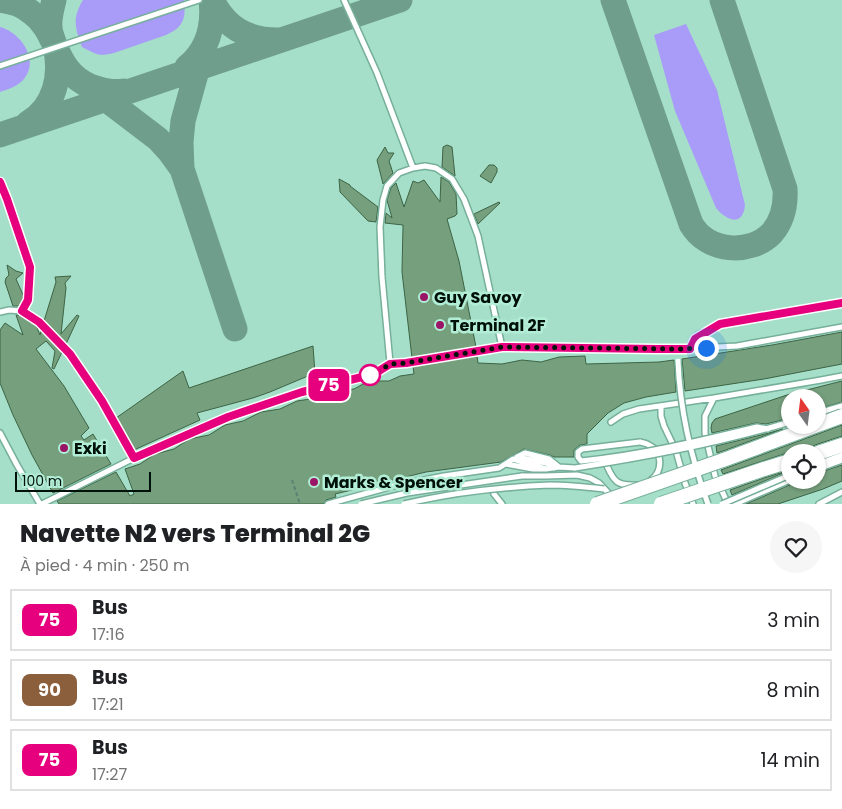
<!DOCTYPE html>
<html lang="fr">
<meta charset="utf-8">
<style>
body{margin:0;font-family:Poppins,sans-serif;background:#f6f6f6;color:#202124;height:100vh;display:flex;flex-direction:column;font-size:19px;white-space:nowrap}
*{box-sizing:border-box;margin:0}
p{font-size:16px;color:#757577}
.icon{flex:none;width:28px;height:28px;fill:none;stroke:currentColor;stroke-width:2;stroke-linecap:round;stroke-linejoin:round}
.map{position:relative;height:504px;overflow:hidden}
.sheet{display:flex;flex-direction:column;background:#fff;flex:1}
.sheet>*{flex:none}
.badge{padding:0 10px;border-radius:8px;font-size:18px;line-height:32px}
.needle{width:32px;rotate:346deg}
.buttons{position:absolute;left:781px;top:389px;display:grid;gap:10px}
.buttons a{display:grid;place-items:center;width:45px;height:45px;border-radius:50%;background:#fff;box-shadow:0 1px 4px #0004;font-size:25px}
.scale{position:absolute;left:15px;bottom:12px;width:136px;box-sizing:border-box;padding-left:5px;border:2px solid #00110a;border-top:0;font-size:14px;line-height:18px;white-space:nowrap;color:#00110a;-webkit-text-stroke:4px #b2edd6;paint-order:stroke}
.you{position:absolute;width:25px;height:25px;margin:-12px;border:4px solid #fff;border-radius:50%;background:#1a73e8;box-shadow:0 0 0 8px #1a73e833}
.map>.badge{position:absolute;translate:-50% -50%;box-shadow:0 0 0 2px #fff}
.round{display:grid;place-items:center;flex:none;width:52px;height:52px;border-radius:26px;background:#f6f6f6}
.head{display:flex;align-items:center;justify-content:space-between;height:85px;padding:0 20px}
h1{font-size:24px;font-weight:800;line-height:38px}
ul{padding:0;list-style:none}
li{display:flex;align-items:center;gap:15px;height:62px;margin:0 10px 8px;padding:0 10px;border:2px solid #e0e0e0;border-radius:0px}
li div{flex:1}
li b{display:block;font-size:19px}
li em{font-style:normal}
li .badge{min-width:55px;font-weight:700;text-align:center}
.map>svg:first-child{display:block}
.green{fill:#a99bf8}
.lines{fill:none;stroke-linecap:round;stroke-linejoin:round}
.taxiway{stroke:#709e8c;stroke-width:25}
.building{fill:#759f7d;stroke:#3d6445}
.service-casing{stroke:#76af9a;stroke-width:8}
.secondary-casing{stroke:#76af9a;stroke-width:16}
.path{stroke:#5b8273;stroke-width:2;stroke-dasharray:4 2.5;stroke-linecap:butt}
.service{stroke:#fff;stroke-width:5}
.secondary{stroke:#fff;stroke-width:14}
.service-bridge-casing{stroke:#76af9a;stroke-width:8;stroke-linecap:butt}
.secondary-bridge-casing{stroke:#76af9a;stroke-width:16;stroke-linecap:butt}
.service-bridge{stroke:#fff;stroke-width:5}
.secondary-bridge{stroke:#fff;stroke-width:14}
.line-casing{stroke:#fff;stroke-width:11}
.line{stroke:#e6007e;stroke-width:8}
.walk{stroke:#00110a;stroke-width:5;stroke-dasharray:0 9}
.poi-dot{fill:#9b1567;stroke:#b2edd6;stroke-width:2}
.stop-dot{fill:#fff;stroke:#e6007e;stroke-width:2.5}
.labels{text-anchor:middle;dominant-baseline:central;stroke-width:5;stroke-linejoin:round;paint-order:stroke}
.poi-label{font-size:16px;font-weight:bold;fill:#00110a;stroke:#b2edd6;text-anchor:start}
</style>
<div class="map">
<svg width="842" height="504" viewBox="0 0 842 504">
<rect width="100%" height="100%" fill="#a5dfc9"/>
<path class="green" d="M83,0H184C186,18 184,27 166,35L114,53C98,57 96,54 82,47C75,28 72,18 83,0Z
M686,24L717,90L745,205C743,227 727,221 716,208L675,111L654,35Z
M0,27C20,32 40,59 24,79C18,86 9,89 0,92Z"/>
<g class="lines">
<path class="taxiway" d="M0,0C13,2 21,4 32,13C59,33 53,70 90,86C102,90 112,93 124,91
M212,0C226,28 247,40 278,40
M613,0L691,224C707,252 750,256 772,233C783,220 786,205 785,189L722,0
M201,56L183,121L181,142L182,169L235,329
M187,67C208,50 214,26 211,0
M95,91L158,139L169,151L182,169
M28,123C55,107 62,75 55,46C54,40 50,34 50,27C49,19 52,8 54,0
M0,135L400,0"/>
</g>
<path class="building" d="M447,145L452,147L455,176L442,167L443,147Z
M385,147L388,153H394L389,161L393,173L383,184L377,160Z
M489,165H494L497,168V172L491,183L480,176Z
M441,177L449,182L456,194L457,214L455,216L447,219L459,261L476,347L412,358L402,272L403,225L385,223L386,213L392,218L387,200L391,188L396,183L404,207L413,181L418,183L424,180L440,202Z
M339,179L350,185V186L378,207L376,222L368,221L340,192Z
M499,202L500,203L478,224L474,214Z
M7,265L16,271L23,273L16,279L24,297L19,306H13L5,282L6,278L9,275Z
M71,276L65,283L66,288L61,334L77,315L79,316L66,344L44,321L56,282L55,277Z
M16,315H21L36,325L40,335L41,331L62,352L54,369L52,368L55,351L46,341L36,349L64,386L89,428L81,436L84,440L93,434L111,464L53,493L32,455L13,415L0,383V330L5,323L23,335Z
M842,332V364L764,379L685,391L682,359L772,345Z
M313,346L315,373L270,392L253,398L197,413L200,420L134,450L116,418L183,371L189,388Z
M477,356L478,363L502,364L522,360L541,362L559,357L585,356L586,364L659,362L674,360L676,392L646,397L624,403L608,413L587,434V444L580,445L574,450V457H554L550,455L524,449L501,462L426,472L335,494L336,497L326,500L324,504H59L57,501L116,472L130,496L134,494L125,469L140,464L155,454L174,449L189,439L209,435L225,425L243,421L261,412L280,409L297,401L317,398L334,391L354,389L365,383V381L377,378L378,381H389L400,376L414,374L413,366Z
M842,381V402L818,409V398H790V418L766,424L756,423L712,433L711,428L712,423L715,419L787,395Z
M842,425V436L815,445L811,448L809,452L787,453L723,474L721,470Z
M783,429L723,451L717,453L716,446L769,433Z
M842,465V481L823,489L778,504H746L792,484L794,480H818V473Z
M790,470L732,495L730,490L767,477Z"/>
<g class="lines">
<g class="service-casing">
<path id="service" d="M344,0L377,73L413,168
M0,66L199,0
M0,182L7,199L30,267L28,299L22,311
M0,312L9,310L22,311L39,322L70,354L102,401L134,458
M691,349L695,339L719,325L842,303
M390,363L382,277L380,227L383,200L387,186L399,173L413,168L425,166L436,168L452,179L464,199L478,236L502,347
M661,406V416L664,426L676,451L685,483L693,504
M818,413L842,406
M611,422L623,414L639,409L714,398
M0,433L17,465L40,504
M640,442C643,443 646,443 649,445C663,452 663,471 651,480
M517,457L525,453L549,459L559,467
M517,457L546,463L554,468
M506,464L533,469H546L559,467L575,468
M818,464L842,455
M607,466C614,482 618,486 636,485
M818,469L842,460
M522,476H545L577,475L590,478L599,483L612,497
M494,494L502,504
M42,504L134,458L228,417L302,392L374,374L390,363H406L502,347L678,349L737,346L842,327
M328,504L393,486L444,476L499,468L513,459L546,469
M728,504L715,476L705,433V416L714,398L821,380L842,376
M735,504L790,480
M819,504L842,492"/>
</g>
<g class="secondary-casing">
<path id="secondary" d="M818,453L842,445
M764,469L790,461"/>
</g>
<path class="path" d="M292,480L300,504"/>
<use href="#service" class="service"/>
<use href="#secondary" class="secondary"/>
<g class="service-bridge-casing">
<path id="service-bridge" d="M678,361C680,411 691,458 708,504
M640,442L582,449L578,452V457L581,461C641,455 699,441 757,427L768,429
M575,468C647,457 720,443 790,422
M361,504L407,493L522,476
M404,504C450,493 502,487 550,485C568,485 586,487 604,489
M722,504L790,475"/>
</g>
<g class="secondary-bridge-casing">
<path id="secondary-bridge" d="M597,504L726,459L842,416
M661,504L764,469"/>
</g>
<use href="#service-bridge" class="service-bridge"/>
<use href="#secondary-bridge" class="secondary-bridge"/>
</g>
<g class="lines">
<g class="line-casing">
<path id="line" d="M0,182L7,199L30,267L28,300L22,311L39,322L70,354L102,401L134,458L228,417L302,392L374,374L390,364L406,363L502,347L658,349H690L695,339L720,324L842,303"/>
</g>
<use href="#line" class="line"/>
<path class="walk" d="M370,375L374,374L390,364L406,363L502,347L678,349L706,348"/>
</g>
<g class="poi-dot">
<circle cx="424" cy="297" r="5"/>
<circle cx="440" cy="325" r="5"/>
<circle cx="64" cy="448" r="5"/>
<circle cx="314" cy="482" r="5"/>
</g>
<circle class="stop-dot" cx="370" cy="375" r="10"/>
<g class="labels">
<g class="poi-label">
<text x="434" y="297">Guy Savoy</text>
<text x="450" y="325">Terminal 2F</text>
<text x="74" y="448">Exki</text>
<text x="324" y="482">Marks &amp; Spencer</text>
</g>
</g>
</svg>
<div class="buttons">
<a><svg class="needle" viewBox="-14 -14 28 28"><path d="M0-13l5 13h-10z" fill="#e53935"/><path d="M0 13l5-13h-10z" fill="#757577"/></svg></a>
<a><svg class="icon" aria-label="locate" viewBox="0 0 24 24"><circle cx="12" cy="12" r="6"/><path d="M12 2v4M12 18v4M2 12h4M18 12h4"/></svg></a>
</div>
<div class="scale">100 m</div>
<div class="you" style="left:706px;top:348px"></div>
<b class="badge" style="left:329px;top:385px;background:#e6007e;color:#fff">75</b>
</div>
<section class="sheet">
<div class="head"><div><h1>Navette N2 vers Terminal 2G</h1><p>À pied · 4 min · 250 m</p></div><a class="round"><svg class="icon" aria-label="heart" viewBox="0 0 24 24"><path d="M12 20l-8-8c-3-5 5-10 8-4 3-6 11-1 8 4z"/></svg></a></div>
<ul>
<li><span class="badge" style="background:#e6007e;color:#fff">75</span><div><b>Bus</b><p>17:16</p></div><em>3 min</em></li>
<li><span class="badge" style="background:#8b5e3c;color:#fff">90</span><div><b>Bus</b><p>17:21</p></div><em>8 min</em></li>
<li><span class="badge" style="background:#e6007e;color:#fff">75</span><div><b>Bus</b><p>17:27</p></div><em>14 min</em></li>
</ul>
</section>
